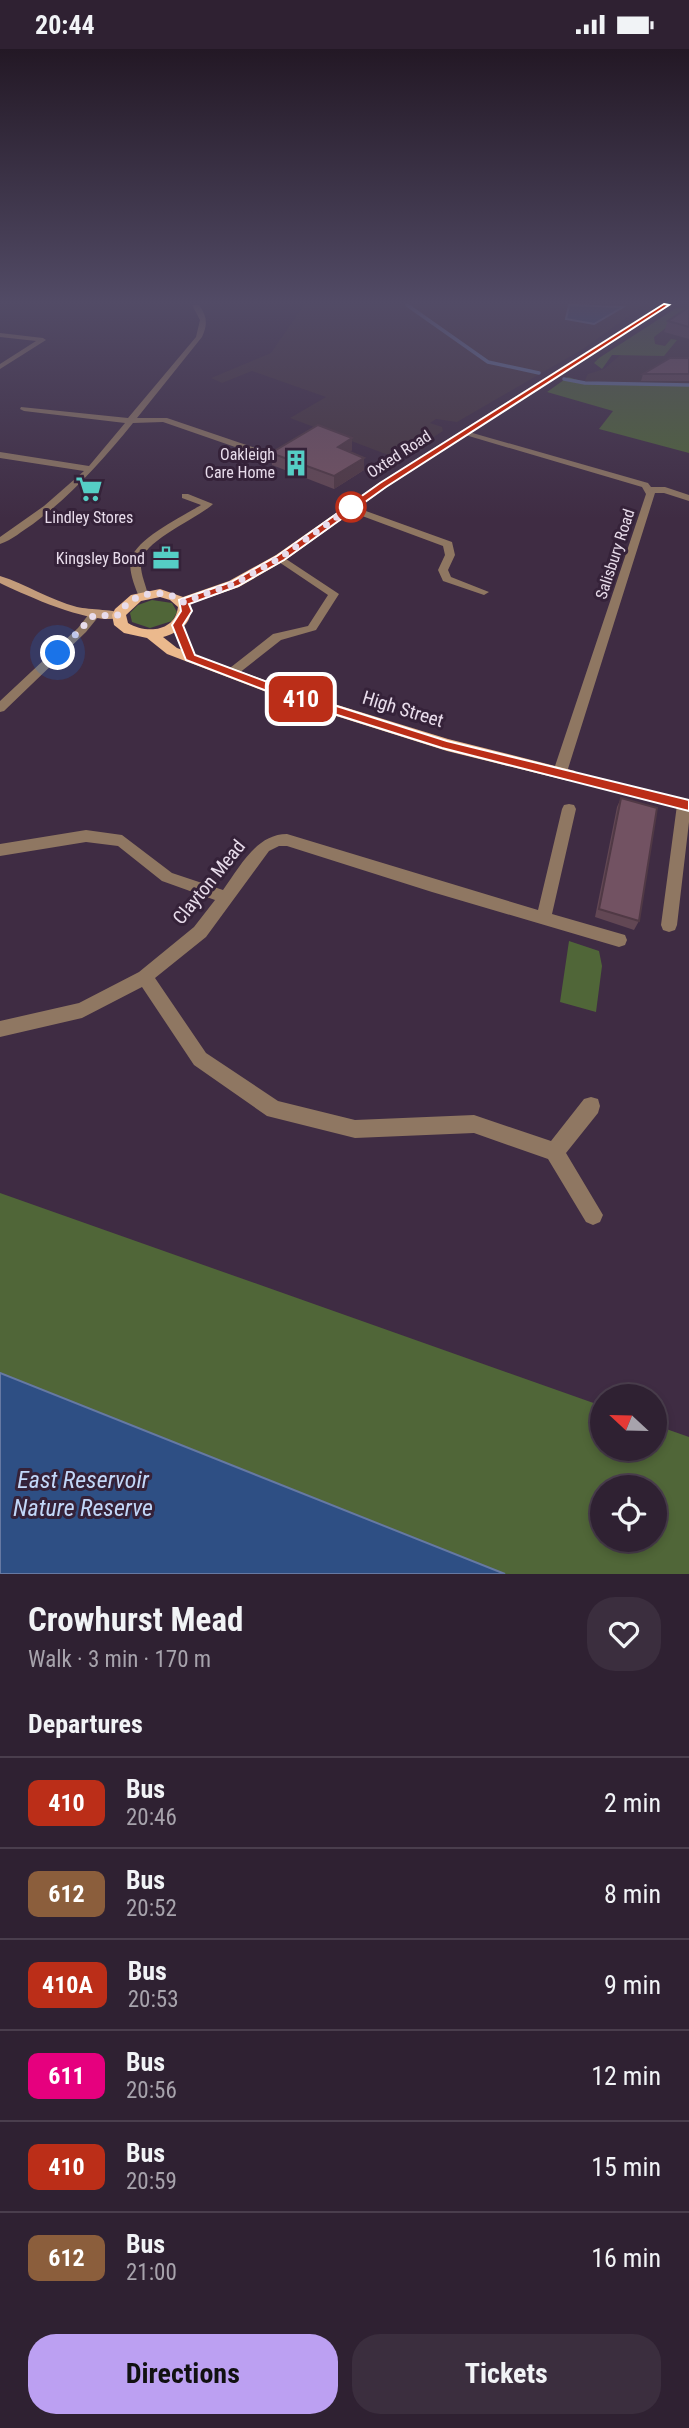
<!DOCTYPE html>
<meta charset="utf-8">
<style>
body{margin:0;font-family:"Roboto Condensed",sans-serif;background:#3b2e3e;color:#f1f3f6;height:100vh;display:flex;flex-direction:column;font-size:26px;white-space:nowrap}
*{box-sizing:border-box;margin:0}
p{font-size:23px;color:#a7a3ac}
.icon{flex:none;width:38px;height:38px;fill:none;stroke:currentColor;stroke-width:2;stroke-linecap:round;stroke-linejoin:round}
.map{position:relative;height:1525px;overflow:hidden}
.panel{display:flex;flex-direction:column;background:#2f2132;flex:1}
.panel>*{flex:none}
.badge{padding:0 14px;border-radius:10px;font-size:24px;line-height:46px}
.needle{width:46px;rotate:292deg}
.tools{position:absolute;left:590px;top:1335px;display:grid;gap:14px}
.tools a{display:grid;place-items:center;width:77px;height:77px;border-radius:50%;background:#2f2132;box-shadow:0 4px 10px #0003,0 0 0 2px #4a3e4d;font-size:35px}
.you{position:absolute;width:35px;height:35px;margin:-18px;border:5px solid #fff;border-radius:50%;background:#1a73e8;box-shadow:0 0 0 10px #1a73e833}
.map>.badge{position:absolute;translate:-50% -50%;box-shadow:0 0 0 4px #fff}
h2{padding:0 28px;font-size:26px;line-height:63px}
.round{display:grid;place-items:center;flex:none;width:74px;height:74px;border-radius:28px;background:#3b2e3e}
.head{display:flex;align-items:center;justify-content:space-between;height:119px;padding:0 28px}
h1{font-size:33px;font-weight:700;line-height:52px}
.cta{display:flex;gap:14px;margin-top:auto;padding:14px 28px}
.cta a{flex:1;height:80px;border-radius:28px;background:#bca0f2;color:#111;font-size:28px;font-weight:700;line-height:80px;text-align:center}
.cta a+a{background:#3b2e3e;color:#f1f3f6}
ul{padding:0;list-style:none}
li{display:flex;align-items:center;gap:21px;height:91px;padding:0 28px;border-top:2px solid #4a3e4d}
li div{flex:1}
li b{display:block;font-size:26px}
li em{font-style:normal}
li .badge{min-width:77px;font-weight:700;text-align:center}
.status{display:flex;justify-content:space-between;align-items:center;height:49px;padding:0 35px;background:#2f2132;direction:ltr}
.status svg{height:19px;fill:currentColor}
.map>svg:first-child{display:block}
.industrial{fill:#473640}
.green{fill:#506638;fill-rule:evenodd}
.water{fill:#2e4f84;stroke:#6679a3;stroke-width:2}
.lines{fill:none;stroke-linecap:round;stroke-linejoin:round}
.stream{stroke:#6679a3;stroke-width:3.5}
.street{fill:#8f7762;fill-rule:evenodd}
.secondary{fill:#c39c7b;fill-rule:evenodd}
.primary{fill:#ebb98d;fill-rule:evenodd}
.wall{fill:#624754}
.shaded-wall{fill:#503945}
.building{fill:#725262;stroke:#503945;stroke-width:2}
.line{fill:#bb2e18;stroke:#fff;stroke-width:2}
.walk{stroke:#e8dceb;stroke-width:7;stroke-dasharray:0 12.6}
.stop-dot{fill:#fff;stroke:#bb2e18;stroke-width:3.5}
.labels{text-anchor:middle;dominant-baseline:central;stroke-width:6;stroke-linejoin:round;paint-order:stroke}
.far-poi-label{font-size:16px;fill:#e8dceb;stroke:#352239;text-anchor:end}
.far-street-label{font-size:16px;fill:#e8dceb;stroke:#352239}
.street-label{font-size:19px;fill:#e8dceb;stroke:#352239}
.near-water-label{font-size:24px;font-style:italic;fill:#c2d7f8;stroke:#352239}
</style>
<div class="status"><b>20:44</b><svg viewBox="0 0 49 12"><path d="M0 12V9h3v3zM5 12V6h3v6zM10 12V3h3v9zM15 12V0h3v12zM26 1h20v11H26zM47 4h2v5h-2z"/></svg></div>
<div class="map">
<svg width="689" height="1525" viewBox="0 0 689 1525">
<rect width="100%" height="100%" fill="#3f2c43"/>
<path class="industrial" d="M304,256H644L583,300L457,373L436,370L430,374L442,378L443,382L399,410L290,369L326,348L252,322L222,334L211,329L271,304Z
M678,256H689V335L584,333L588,325L604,320Z"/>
<path class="green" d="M676,259H685L679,269L654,288L655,295L665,297L671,290L677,291L664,307L612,306L602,320L594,314L599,309Z
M568,328L584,333L689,335V404L599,380L613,362L547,343Z
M152,551L172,554L177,563L172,572L150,579L132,573L130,564L138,556Z
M569,892L599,902L602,917L596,963L560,953Z
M0,1144L602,1357V1400H654L655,1376L689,1388V1525H0ZM602,1438H654V1491H602Z"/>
<path class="water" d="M569,256L623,258L594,275L566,270Z
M0,1324L505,1525H0Z"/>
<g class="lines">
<path class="stream" d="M407,256L488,313L539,324
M564,330L585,334L689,336"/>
<path class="street" d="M192,256H199C207,267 208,275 202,288L137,369H167L267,403V407H261L163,373L133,374C102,412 72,446 33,475C22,482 12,491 0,495V488L44,457L84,422L0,409V403L89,417L125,374L24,362L20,360L21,358L128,369L196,288L200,271Z
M0,284L43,289L46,291L0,320V315L36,292L0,288Z
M462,381L648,434L651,438H665L689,446V452L664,444H655L567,723L560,728L553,723L646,445L642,438L462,385Z
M182,445H188L213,455C197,470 142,492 141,514C140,524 146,536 148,546L147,548H139C135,538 128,522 131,510C137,489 183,467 201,456L182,449Z
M346,457H352L452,493L455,506L448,521L451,528L489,543L484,546L443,532L438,521L445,506L443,497L346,461Z
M280,506L339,545L316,581L281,591L234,628H226V622L273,585L308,577L328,546L276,511L275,509Z
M93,564L99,567L86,583L4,662L0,663V652L78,579L89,565Z
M684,751L689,752V773L677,876L675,881L669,883L663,881L661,876L677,756L679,752Z
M569,755L574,756L576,760L552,865L625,886L627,891L625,896L619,898L432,843L287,797H279L269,802L206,888L155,929L206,1004L278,1052L355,1071L474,1066L551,1092L584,1050L591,1048L598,1050L600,1057L598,1064L566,1104L603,1166L600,1173L593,1176L586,1173L548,1110L474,1084L355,1089L267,1067L194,1016L142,938L82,969L0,988V972L79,954L139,923L194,878L215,851L162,832L118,797L86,793L0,807V795L86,781L122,786L172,824L223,841C240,818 256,785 287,785L538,861L562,760L564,756Z"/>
<path class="secondary" d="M0,527C26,535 50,551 77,558C90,561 116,560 125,566C102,582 23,545 0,534Z"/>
<path class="primary" d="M660,256H670L387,438L284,512L239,538L190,555C194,574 180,583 163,588L177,599L305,646L448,690L575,722L577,726L575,730L569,732L447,702L295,654L167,605L147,589L124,584L114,576L112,566L115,560L131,546L160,540L183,548L229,532L276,506L379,434ZM160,548L170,551L178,558C175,583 146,585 128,574L126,566L141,552Z"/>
</g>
<path class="wall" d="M689,258V290L664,283L668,272Z
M689,309V332H641L643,325Z
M352,389V401L349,403L364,421L334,440L272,416L271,404Z
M621,749L639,872L634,881L595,868L617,758Z"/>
<path class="shaded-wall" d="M352,389V401L338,410V398Z
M364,409V421L334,440V427Z"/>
<path class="building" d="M689,258V278L668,272Z
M670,309H689V325H643Z
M318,376L352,389L338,398L364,409L334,427L271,404Z
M621,749L657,759L639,872L599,860Z"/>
<linearGradient id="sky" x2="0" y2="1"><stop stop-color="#231825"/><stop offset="0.54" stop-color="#524b66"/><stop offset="1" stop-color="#524b66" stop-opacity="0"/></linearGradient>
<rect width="689" height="470" fill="url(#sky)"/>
<path class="line" d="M664,255L669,256L386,438L284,511L238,537L189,555L192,562L183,576L195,606L305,647L447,692L689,751V762L442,699L296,653L186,611L172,576L181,562L179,551L231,533L277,507L380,434Z"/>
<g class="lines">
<path class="walk" d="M58,604L93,567L119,566C129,543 164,538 183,553L234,535L280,509L351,458"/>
</g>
<defs>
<g id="building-bare" transform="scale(2.1)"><path d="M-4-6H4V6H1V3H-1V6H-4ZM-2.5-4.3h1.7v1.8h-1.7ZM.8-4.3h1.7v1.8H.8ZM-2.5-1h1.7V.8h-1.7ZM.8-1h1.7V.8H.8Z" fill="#55cec5" stroke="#352239" stroke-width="2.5" paint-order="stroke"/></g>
<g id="supermarket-bare" transform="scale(2.1)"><path d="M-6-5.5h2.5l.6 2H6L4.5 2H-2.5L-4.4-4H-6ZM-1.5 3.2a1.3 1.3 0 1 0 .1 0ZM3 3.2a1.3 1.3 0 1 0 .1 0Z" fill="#55cec5" stroke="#352239" stroke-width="2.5" paint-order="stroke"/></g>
<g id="office-bare" transform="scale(2.1)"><path d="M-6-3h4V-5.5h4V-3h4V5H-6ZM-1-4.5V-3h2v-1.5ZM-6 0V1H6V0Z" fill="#55cec5" stroke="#352239" stroke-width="2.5" paint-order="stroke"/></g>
</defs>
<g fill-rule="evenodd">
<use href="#building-bare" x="296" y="414"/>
<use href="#supermarket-bare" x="89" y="440"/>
<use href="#office-bare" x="166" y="509"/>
</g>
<circle class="stop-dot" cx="351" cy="458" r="14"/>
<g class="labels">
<g class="far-poi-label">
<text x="275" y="405">Oakleigh<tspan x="275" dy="18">Care Home</tspan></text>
<text x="89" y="468" text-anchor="middle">Lindley Stores</text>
<text x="145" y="509">Kingsley Bond</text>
</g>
<g class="far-street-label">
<text transform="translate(399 405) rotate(-33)">Oxted Road</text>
<text transform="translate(615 505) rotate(-72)">Salisbury Road</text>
</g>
<g class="street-label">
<text transform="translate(403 660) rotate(17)">High Street</text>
<text transform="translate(209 833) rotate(-51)">Clayton Mead</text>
</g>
<g class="near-water-label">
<text x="83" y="1431">East Reservoir<tspan x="83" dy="28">Nature Reserve</tspan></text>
</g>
</g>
</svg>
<div class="tools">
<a><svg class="needle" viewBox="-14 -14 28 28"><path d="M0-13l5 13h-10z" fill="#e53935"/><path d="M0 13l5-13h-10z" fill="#a7a3ac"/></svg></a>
<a><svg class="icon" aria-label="locate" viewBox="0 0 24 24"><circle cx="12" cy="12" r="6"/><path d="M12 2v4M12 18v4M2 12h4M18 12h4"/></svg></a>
</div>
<div class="you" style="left:58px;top:604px"></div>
<b class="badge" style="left:301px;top:650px;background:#bb2e18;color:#fff">410</b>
</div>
<section class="panel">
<div class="head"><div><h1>Crowhurst Mead</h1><p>Walk · 3 min · 170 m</p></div><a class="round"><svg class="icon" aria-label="heart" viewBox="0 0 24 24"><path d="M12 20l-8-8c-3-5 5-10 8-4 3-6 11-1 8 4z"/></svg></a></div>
<h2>Departures</h2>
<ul>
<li><span class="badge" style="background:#bb2e18;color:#fff">410</span><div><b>Bus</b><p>20:46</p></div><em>2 min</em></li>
<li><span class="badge" style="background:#8b5e3c;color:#fff">612</span><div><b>Bus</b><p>20:52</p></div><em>8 min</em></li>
<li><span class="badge" style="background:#bb2e18;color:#fff">410A</span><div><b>Bus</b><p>20:53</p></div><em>9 min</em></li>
<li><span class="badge" style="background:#e6007e;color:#fff">611</span><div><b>Bus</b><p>20:56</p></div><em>12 min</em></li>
<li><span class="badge" style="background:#bb2e18;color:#fff">410</span><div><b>Bus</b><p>20:59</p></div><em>15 min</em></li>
<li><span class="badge" style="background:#8b5e3c;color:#fff">612</span><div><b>Bus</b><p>21:00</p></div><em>16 min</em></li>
</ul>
<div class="cta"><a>Directions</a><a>Tickets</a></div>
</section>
